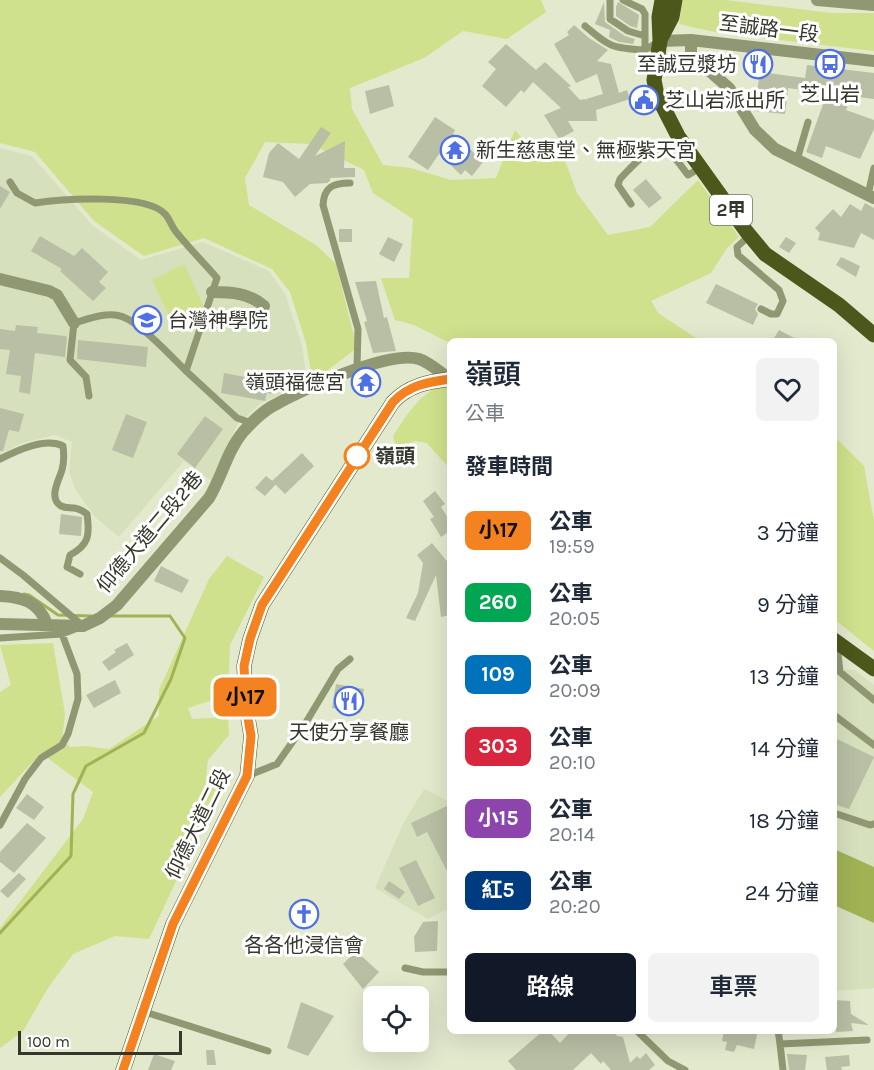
<!DOCTYPE html>
<html lang="zh-TW">
<meta charset="utf-8">
<style>
body{margin:0;font-family:Karla,"Noto Sans TC",sans-serif;background:#f2f2f3;color:#1f2937;height:100vh;display:flex;flex-direction:column;font-size:22px;white-space:nowrap}
*{box-sizing:border-box;margin:0}
p{font-size:20px;color:#747a83}
.icon{flex:none;width:33px;height:33px;fill:none;stroke:currentColor;stroke-width:2;stroke-linecap:round;stroke-linejoin:round}
.map{position:relative;flex:1;overflow:hidden}
.drawer{position:absolute;left:447px;top:338px;width:390px;height:696px;display:flex;flex-direction:column;background:#fff;border-radius:9px;box-shadow:0 6px 24px #0002}
.drawer>*{flex:none}
.badge{padding:0 12px;border-radius:9px;font-size:21px;line-height:39px}
.tools{position:absolute;left:363px;top:986px;display:grid;gap:12px}
.tools a{display:grid;place-items:center;width:66px;height:66px;border-radius:9px;background:#fff;box-shadow:0 6px 24px #0002;font-size:30px}
.scale{position:absolute;left:18px;bottom:15px;width:164px;box-sizing:border-box;padding-left:6px;border:3px solid #35372c;border-top:0;font-size:16px;line-height:21px;white-space:nowrap;color:#35372c;-webkit-text-stroke:4px #fff;paint-order:stroke}
.map>.badge{position:absolute;translate:-50% -50%;box-shadow:0 0 0 3px #fff}
h2{padding:0 18px;font-size:22px;line-height:54px}
.round{display:grid;place-items:center;flex:none;width:63px;height:63px;border-radius:9px;background:#f2f2f3}
.head{display:flex;align-items:center;justify-content:space-between;height:102px;padding:0 18px}
h1{font-size:28px;font-weight:600;line-height:45px}
.action{display:flex;gap:12px;margin-top:auto;padding:12px 18px}
.action a{flex:1;height:69px;border-radius:9px;background:#111827;color:#fff;font-size:24px;font-weight:600;line-height:69px;text-align:center}
.action a+a{background:#f2f2f3;color:#1f2937}
ul{padding:0;list-style:none}
li{display:flex;align-items:center;gap:18px;height:72px;padding:0 18px}
li div{flex:1}
li b{display:block;font-size:22px}
li em{font-style:normal}
li .badge{min-width:66px;font-weight:700;text-align:center}
.map>svg:first-child{display:block}
.built{fill:#d7e0bd}
.green{fill:#cfe18c}
.water{fill:#a1b254}
.lines{fill:none;stroke-linecap:round;stroke-linejoin:round}
.stream{stroke:#a1b254;stroke-width:3}
.building{fill:#b8bfa4}
.lane{stroke:#8f9872;stroke-width:7}
.street{stroke:#8f9872;stroke-width:12}
.primary{stroke:#4c571b;stroke-width:15}
.line-casing{stroke:#fff;stroke-width:14}
.line{stroke:#f58220;stroke-width:9}
.stop-dot{fill:#fff;stroke:#f58220;stroke-width:3}
.labels{text-anchor:middle;dominant-baseline:central;stroke-width:6;stroke-linejoin:round;paint-order:stroke}
.shield{fill:#fff;stroke:#72736b;stroke-width:1.5}
.shield-label{font-size:18px;font-weight:bold;fill:#35372c}
.street-label{font-size:20px;fill:#35372c;stroke:#fff}
.poi-label{font-size:20px;fill:#35372c;stroke:#fff}
.stop-label{font-size:20px;font-weight:bold;fill:#35372c;stroke:#fff;text-anchor:start}
</style>
<div class="map">
<svg width="874" height="1070" viewBox="0 0 874 1070">
<rect width="100%" height="100%" fill="#e2e9cd"/>
<path class="built" d="M0,148L32,156L92,225L141,260L203,242L269,271L285,294L302,345L307,381L260,404L237,425L212,481L184,461L119,537L95,517L75,489L69,471L72,442L55,435L22,443L0,454Z
M834,669L855,670L874,685V988L834,991Z
M424,789L450,802V908L428,919L375,888L404,822Z"/>
<path class="green" d="M0,0H541L546,12L507,39L463,31L424,58L350,88L352,109L383,165L411,168L451,180L496,178L515,130L531,149L543,144L564,158L577,193L608,235L650,227L698,180L739,237L727,248L711,273L651,301L658,313L699,340H450V343L414,325L395,320L381,278H409L413,219L373,193L364,170L311,144L265,142L245,178L249,205L316,245L336,264L357,348L328,370L312,378L306,343L290,292L272,269L204,238L144,256L94,221L35,152L0,143Z
M683,0H726L831,13H874V51L719,33L679,24Z
M184,264L203,305L200,314L174,326L152,280Z
M450,384V469L427,443L415,441L396,447L393,436C407,415 423,387 450,384Z
M834,436L864,466L874,521V651L834,619Z
M227,556L264,577L230,645L228,695L188,708L192,719L228,717L229,735L208,760L206,774L227,772L149,939L115,936L73,954L48,988L23,1031L0,1048V928L83,819L93,792L41,753L0,797V692L11,685L0,645L53,643L65,714L62,740L70,747L86,746L109,749L159,716V690L209,579Z"/>
<path class="water" d="M834,849L874,867V923L834,905Z"/>
<g class="lines">
<path class="stream" d="M24,594L29,595L58,615L92,616
M0,933L71,856L73,794L86,766L144,733L171,679L185,638L170,616H108"/>
</g>
<path class="building" d="M604,2L605,22L625,36L635,39L633,44L619,42L609,37L610,30L595,24Z
M618,2L639,15L637,28L630,26L616,16V7Z
M574,25L589,38L608,50L597,61L611,64L619,93L627,90L630,99L596,110L597,121H568L574,131L559,139L544,115L561,108L533,82L524,93L521,90L506,107L482,86L496,69L488,62L506,44L536,70L545,62L571,86L568,87L580,100L585,99L587,101L586,99L603,94L597,74L576,83L554,44L569,35L567,32Z
M807,65L874,73V99L851,96L846,110L874,120V129L860,159L826,146L822,158L806,152L827,93L788,88L785,114L754,111L760,72L805,78Z
M389,85L394,106L370,114L365,91Z
M435,117L455,130L453,134L470,146L469,148L483,162L472,176L465,170L461,175L439,154L428,170L408,157Z
M321,127L331,133L315,156L345,141L344,168H355V177L330,178V181L327,183L310,184L295,197L283,182L263,177L269,153L278,143L299,159Z
M646,179L662,198L649,208L633,190Z
M0,186L10,192L0,209Z
M865,203L874,208V240L861,233L854,248L818,240L820,233L815,228L833,209L841,217L850,204L861,211Z
M339,229H352V242H339Z
M40,236L74,256L82,248L108,272L99,282L106,288L93,301L60,271L62,269L31,251Z
M388,237L403,244L394,262L379,254Z
M786,237L796,243L789,253L779,247Z
M841,257L860,266L856,277L836,265Z
M376,281L384,318L387,317L396,351L373,353L364,322L367,321L355,282Z
M716,284L758,304L755,309L758,314L753,325L706,303Z
M16,325L38,327L37,333L66,336L67,338L65,357L35,353L30,394L19,392L21,376L6,374L10,350L0,349V329L15,331Z
M779,330L798,340H773Z
M78,340L148,347L146,367L77,359Z
M224,373L277,383L274,394L267,393L265,401L221,393Z
M0,408L24,414L19,432L9,430L3,451H0Z
M126,414L147,422L133,458L112,450Z
M205,416L223,429L195,468L177,454Z
M302,453L314,466L285,494L272,481Z
M266,476L276,484L265,496L255,488Z
M435,491L445,504L441,507L450,521V531L441,537L430,519L434,517L423,501Z
M61,514L82,517L81,536L59,534Z
M432,543L450,565V615L441,617L436,575L415,621L406,618L418,593L423,563L417,555Z
M161,566L189,580L182,593L154,581Z
M127,643L134,655L109,671L102,662L116,652L114,650Z
M115,680L121,693L94,708L86,695Z
M336,684L364,689L360,713L332,708Z
M837,739L874,757L849,809L834,804V745Z
M27,794L44,807L34,820L16,808Z
M447,806L450,811V877L427,832L417,837L411,823Z
M27,823L46,838L14,873L0,862V852Z
M416,860L435,898L418,906L399,868Z
M19,873L26,879L8,898L0,891Z
M389,881L405,892L399,899L384,889Z
M438,921L437,951L415,952L414,937L423,922Z
M356,951L379,972L363,989L343,964Z
M834,1000L850,1001L851,1014L869,1025L851,1023L853,1031L836,1032Z
M301,1002L334,1016L308,1056L287,1048Z
M544,1030H548L560,1043L572,1030H612L617,1036L623,1037L630,1063L637,1056L640,1059L646,1053L655,1065L649,1070H611L603,1061L601,1064L591,1053L573,1070H516L508,1061Z
M724,1030H758L754,1049L737,1045L734,1052L725,1050L727,1042L722,1041Z
M206,1050H214L216,1065H207Z
M154,1054L175,1061L171,1070H148Z
M787,1054L807,1055L805,1070H789Z
M849,1055L850,1066L841,1067L842,1070H827L825,1057Z"/>
<g class="lines">
<path class="lane" d="M610,0V19L628,31L645,36
M623,0L642,9L645,14V50L658,42
M585,26C610,47 611,48 645,50
M797,160L808,122
M10,182L17,193L35,203C61,199 146,193 165,214C170,219 172,228 177,233C190,249 204,263 217,278L186,371L237,418L252,423
M350,183C333,183 324,187 323,205L358,329L357,368
M868,195L874,168
M631,204L618,185L620,179C633,166 652,139 672,156C678,160 683,169 688,175L700,168
M750,235L737,247L738,255L779,290L783,301L777,314H771L761,309
M89,396L86,377L70,360L74,323C88,319 105,312 120,316C138,320 172,357 186,371
M0,459C16,451 45,437 63,446C64,454 64,463 62,470C59,480 48,498 61,506C69,510 74,504 87,514C90,535 89,545 70,555L67,567L80,574
M0,558L23,575L83,626L62,634L0,638
M837,644L840,672L874,700
M834,715L874,745
M247,776L277,764L305,724L338,669L350,659
M834,813L870,825L874,824
M0,825L25,779L41,758L62,745L68,734L78,699L77,674L62,634
M405,968L423,972H450
M142,1011L268,1051
M636,1030L668,1061L685,1070
M778,1030L780,1044
M783,1070L780,1044L867,1040"/>
<path class="street" d="M817,0L874,5
M691,40V55L729,88L755,130L775,149L874,198
M660,41L691,40L874,61
M0,279L49,291L57,295L74,323
M212,292C231,292 249,293 264,306
M0,596C22,597 38,601 47,624
M0,624L83,626L100,618L117,605L209,498C222,477 227,451 243,432C251,423 261,413 271,407C299,391 388,350 419,359C429,362 441,373 450,379"/>
<path class="primary" d="M662,0L659,17L660,41L654,80L657,95L678,136L746,231L765,254L839,305L874,335
M661,38L672,17L675,0
M834,640L874,669
M123,1070L173,924L247,776L251,736L246,706L244,666L250,639L262,605L393,402C409,385 428,382 450,379"/>
</g>
<g class="lines">
<g class="line-casing">
<path id="line" d="M123,1070L173,924L247,776L251,736L246,706L244,666L250,639L262,605L393,402C409,385 428,382 450,379"/>
</g>
<use href="#line" class="line"/>
</g>
<defs>
<g id="restaurant-ring" transform="scale(1.5)"><circle r="9.5" fill="#fff" stroke="#4f70e4" stroke-width="1.5"/><path d="M-5-6h1v4h1v-4h1v4h1v-4h1v5L-1.5 .5V6h-2V.5L-5-1ZM5-6V6H3V1.5H1.5Q1.5-4 5-6Z" fill="#4f70e4"/></g>
<g id="bus-ring" transform="scale(1.5)"><circle r="9.5" fill="#fff" stroke="#4f70e4" stroke-width="1.5"/><path d="M-5-6H5V4H4V6H2V4H-2V6H-4V4H-5ZM-3.5-4V0h7V-4ZM-3.5 1.2v1.5H-2V1.2ZM2 1.2v1.5H3.5V1.2Z" fill="#4f70e4"/></g>
<g id="civic-ring" transform="scale(1.5)"><circle r="9.5" fill="#fff" stroke="#4f70e4" stroke-width="1.5"/><path d="M-.6-6.5H3V-4.5H.6V-3L4-1V1h2V6H-6V1h2V-1L-.6-3ZM-1.2 2.5V6h2.4V2.5Z" fill="#4f70e4"/></g>
<g id="temple-ring" transform="scale(1.5)"><circle r="9.5" fill="#fff" stroke="#4f70e4" stroke-width="1.5"/><path d="M0-6L5-2H3V0L6.5 2.5H4V6H1.5V3h-3V6H-4V2.5H-6.5L-3 0V-2H-5Z" fill="#4f70e4"/></g>
<g id="university-ring" transform="scale(1.5)"><circle r="9.5" fill="#fff" stroke="#4f70e4" stroke-width="1.5"/><path d="M0-5L7-2L0 1L-7-2ZM-4 1L0 2.5L4 1V4Q0 6-4 4Z" fill="#4f70e4"/></g>
<g id="church-ring" transform="scale(1.5)"><circle r="9.5" fill="#fff" stroke="#4f70e4" stroke-width="1.5"/><path d="M-1.2-6h2.4v3.5h3.3v2.4h-3.3V6h-2.4V-.1h-3.3v-2.4h3.3Z" fill="#4f70e4"/></g>
</defs>
<g fill-rule="evenodd">
<use href="#restaurant-ring" x="758" y="64"/>
<use href="#bus-ring" x="830" y="64"/>
<use href="#civic-ring" x="644" y="100"/>
<use href="#temple-ring" x="455" y="150"/>
<use href="#university-ring" x="147" y="320"/>
<use href="#temple-ring" x="366" y="382"/>
<use href="#restaurant-ring" x="349" y="701"/>
<use href="#church-ring" x="304" y="914"/>
</g>
<circle class="stop-dot" cx="357" cy="456" r="12"/>
<g class="labels">
<rect class="shield" x="710" y="195" width="42" height="30" rx="4.5"/>
<g class="shield-label">
<text x="731" y="210">2甲</text>
</g>
<g class="street-label">
<text transform="translate(769 29) rotate(7)">至誠路一段</text>
<text transform="translate(150 532) rotate(-50)">仰德大道二段2巷</text>
<text transform="translate(198 824) rotate(-64)">仰德大道二段</text>
</g>
<g class="poi-label">
<text x="737" y="64" text-anchor="end">至誠豆漿坊</text>
<text x="830" y="94">芝山岩</text>
<text x="665" y="100" text-anchor="start">芝山岩派出所</text>
<text x="476" y="150" text-anchor="start">新生慈惠堂、無極紫天宮</text>
<text x="168" y="320" text-anchor="start">台灣神學院</text>
<text x="345" y="382" text-anchor="end">嶺頭福德宮</text>
<text x="349" y="732">天使分享餐廳</text>
<text x="304" y="945">各各他浸信會</text>
</g>
<g class="stop-label">
<text x="375" y="456">嶺頭</text>
</g>
</g>
</svg>
<div class="tools">
<a><svg class="icon" aria-label="locate" viewBox="0 0 24 24"><circle cx="12" cy="12" r="6"/><path d="M12 2v4M12 18v4M2 12h4M18 12h4"/></svg></a>
</div>
<div class="scale">100 m</div>
<b class="badge" style="left:245px;top:697px;background:#f58220;color:#111">小17</b>
<section class="drawer">
<div class="head"><div><h1>嶺頭</h1><p>公車</p></div><a class="round"><svg class="icon" aria-label="heart" viewBox="0 0 24 24"><path d="M12 20l-8-8c-3-5 5-10 8-4 3-6 11-1 8 4z"/></svg></a></div>
<h2>發車時間</h2>
<ul>
<li><span class="badge" style="background:#f58220;color:#111">小17</span><div><b>公車</b><p>19:59</p></div><em>3 分鐘</em></li>
<li><span class="badge" style="background:#00a651;color:#fff">260</span><div><b>公車</b><p>20:05</p></div><em>9 分鐘</em></li>
<li><span class="badge" style="background:#0072bc;color:#fff">109</span><div><b>公車</b><p>20:09</p></div><em>13 分鐘</em></li>
<li><span class="badge" style="background:#d7263d;color:#fff">303</span><div><b>公車</b><p>20:10</p></div><em>14 分鐘</em></li>
<li><span class="badge" style="background:#8e44ad;color:#fff">小15</span><div><b>公車</b><p>20:14</p></div><em>18 分鐘</em></li>
<li><span class="badge" style="background:#003b80;color:#fff">紅5</span><div><b>公車</b><p>20:20</p></div><em>24 分鐘</em></li>
</ul>
<div class="action"><a>路線</a><a>車票</a></div>
</section>
</div>
